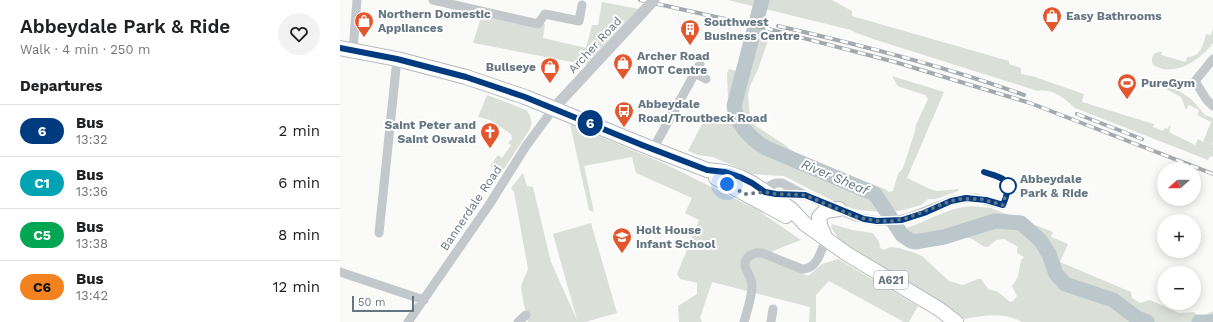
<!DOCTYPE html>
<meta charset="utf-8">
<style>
body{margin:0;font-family:"Work Sans",sans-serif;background:#f2f2f2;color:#202124;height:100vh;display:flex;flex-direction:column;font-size:15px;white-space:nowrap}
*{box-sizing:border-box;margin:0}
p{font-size:13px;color:#757577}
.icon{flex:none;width:22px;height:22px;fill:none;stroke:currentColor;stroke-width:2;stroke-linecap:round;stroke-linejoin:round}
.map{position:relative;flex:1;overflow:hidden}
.sheet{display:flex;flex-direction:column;background:#fff;width:340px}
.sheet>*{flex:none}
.badge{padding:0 8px;border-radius:13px;font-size:14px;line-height:26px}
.needle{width:26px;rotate:249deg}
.tools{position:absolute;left:817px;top:162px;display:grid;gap:8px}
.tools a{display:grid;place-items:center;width:44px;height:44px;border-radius:50%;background:#fff;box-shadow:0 2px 10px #0003;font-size:20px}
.scale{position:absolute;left:12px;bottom:10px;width:62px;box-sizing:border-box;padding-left:4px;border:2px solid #657683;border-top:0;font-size:11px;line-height:14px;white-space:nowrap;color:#657683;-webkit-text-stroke:3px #fff;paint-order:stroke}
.you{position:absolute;width:20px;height:20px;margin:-10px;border:3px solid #fff;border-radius:50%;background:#1a73e8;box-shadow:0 0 0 6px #1a73e833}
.map>.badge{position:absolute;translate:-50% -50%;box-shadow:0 0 0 2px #fff}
h2{padding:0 20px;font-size:15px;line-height:36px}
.round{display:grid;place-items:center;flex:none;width:42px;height:42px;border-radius:21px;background:#f2f2f2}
.summary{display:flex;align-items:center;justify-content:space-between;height:68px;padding:0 20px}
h1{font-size:19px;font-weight:600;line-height:30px}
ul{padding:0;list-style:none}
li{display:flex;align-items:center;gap:12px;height:52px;padding:0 20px;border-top:1px solid #e0e0e0}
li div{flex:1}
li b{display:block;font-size:15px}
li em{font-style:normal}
li .badge{min-width:44px;font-weight:700;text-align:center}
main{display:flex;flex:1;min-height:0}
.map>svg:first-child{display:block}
.green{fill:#dadfd7}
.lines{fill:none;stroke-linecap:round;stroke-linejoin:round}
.river{stroke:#bbc7cb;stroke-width:15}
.primary-casing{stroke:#b5babe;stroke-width:16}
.minor{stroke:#c3c8cc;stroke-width:9}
.tertiary{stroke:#c3c8cc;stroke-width:11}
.primary{stroke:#fff;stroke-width:14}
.rail-casing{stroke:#a2aab0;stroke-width:4}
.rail{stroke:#fff;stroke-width:2.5;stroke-dasharray:8;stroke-linecap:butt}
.tertiary-bridge{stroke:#c3c8cc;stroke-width:11}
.line-casing{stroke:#fff;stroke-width:9}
.line{stroke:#003b80;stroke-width:6}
.walk{stroke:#657683;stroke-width:4;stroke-dasharray:0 7.2}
.stop-dot{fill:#fff;stroke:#003b80;stroke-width:2}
.labels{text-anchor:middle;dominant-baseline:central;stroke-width:4;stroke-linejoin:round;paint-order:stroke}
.shield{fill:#fff;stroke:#939fa8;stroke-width:1}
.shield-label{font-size:11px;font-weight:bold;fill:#657683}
.poi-label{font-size:12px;font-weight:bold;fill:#657683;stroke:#fff;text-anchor:start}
.street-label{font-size:12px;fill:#657683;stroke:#fff}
.stop-label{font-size:12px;font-weight:bold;fill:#657683;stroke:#fff;text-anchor:start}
.water-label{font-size:13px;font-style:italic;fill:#60757c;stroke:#fff}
</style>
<main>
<section class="sheet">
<div class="summary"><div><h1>Abbeydale Park &amp; Ride</h1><p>Walk · 4 min · 250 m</p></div><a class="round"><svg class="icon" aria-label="heart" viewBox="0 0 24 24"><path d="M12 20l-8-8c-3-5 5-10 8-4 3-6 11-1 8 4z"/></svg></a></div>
<h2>Departures</h2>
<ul>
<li><span class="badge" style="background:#003b80;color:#fff">6</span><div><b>Bus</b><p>13:32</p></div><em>2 min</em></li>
<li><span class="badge" style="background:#00a3b4;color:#fff">C1</span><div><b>Bus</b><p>13:36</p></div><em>6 min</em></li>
<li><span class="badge" style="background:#00a651;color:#fff">C5</span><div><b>Bus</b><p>13:38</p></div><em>8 min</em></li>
<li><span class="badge" style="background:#f58220;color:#111">C6</span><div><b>Bus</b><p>13:42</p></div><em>12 min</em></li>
</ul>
</section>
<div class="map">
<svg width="873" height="322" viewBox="0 0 873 322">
<rect width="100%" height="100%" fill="#fafaf8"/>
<path class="green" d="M388,0H492L512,11V16L669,61V64L681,68V74L692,76L744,94L742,102L814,124L813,127L823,131L825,128L828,129L829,126H831L829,132L855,145L858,139L863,142L871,122L857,115L859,110L849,105L846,110L841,97L826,89L829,87L838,90L852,100L865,115L873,118V142L872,144L873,145V157L870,156L868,160L735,108C725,99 713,88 698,91L536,40L514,32L511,30Z
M262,2L299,9L248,65L133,43L143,11L205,24L203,38L246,48L252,25H258Z
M873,28V43C860,60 835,78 813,65C810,58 813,51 822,52L821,55L846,62L847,57C861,57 863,45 866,34L871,35Z
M408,32L429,38L418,69L410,86L408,95L410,116L414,124L419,128L445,145L456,155L545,189L549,192L553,191L558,174L563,168L575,131L576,125L588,99L585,95L560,87L557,85L552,76L604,92L567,178L590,189L597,191L619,189L618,191L596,199H588L581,205L559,211L545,212L518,210L501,205L444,176L412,174L373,157L358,155L348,151L365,118L376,124L389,123L387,73L389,69L408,74L410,66L408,65L410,60L411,48C408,42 400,38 408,32Z
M147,95L186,110C191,115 193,122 190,129L155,183L150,179L156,171L150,166L158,155L162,158L171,145L168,143L172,139L171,134L150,120L138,117Z
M230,124L323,163L416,209L461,240L433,251L434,262L468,276L482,264L498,259L578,306L569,322H564L489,281L476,295V322H469L470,307L372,282L360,318L362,322H339L338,306L357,294V283L340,279L337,274L359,220L345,213L352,198L296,173L292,157L244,166L254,212L249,210Z
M183,173L187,186L193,187L211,262L237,320L213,234L251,223L277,313L245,322H188L183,301L181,286L188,269L174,192L171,188Z
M631,206L651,208L713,232L711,237L728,244L720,262L791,292L792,298L800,303L810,300L839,313L853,312L862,317L873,311V322H682C663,312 645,315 624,319L599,301L504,244L498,238L491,227L492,224L512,230L533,233C534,236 536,237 538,240C541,245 538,248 544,250L550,247L559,248L575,253L582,256L609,281L623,285L638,279H641L648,289L658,292L670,302L673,301L677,296L672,286L678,277L681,260L684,257L677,253V249L678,247L664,239L656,240L648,247C642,247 638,242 632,239C624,236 612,235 604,235C586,235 579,247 566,228C588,221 607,208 631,206Z"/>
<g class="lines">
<path class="river" d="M422,0L394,106C396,124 411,139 426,148L535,194L562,235L571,241L575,242L604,237L655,221L681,223L701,241L709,254L716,274L725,284L773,300L797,318L807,322
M859,322H873"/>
<g class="primary-casing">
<path id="primary" d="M0,48L57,59L126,77L185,97L313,149L367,170L385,172L400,177L412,183L451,209L465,224L507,254L599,309L616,322
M376,178L446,216
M486,239L480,225L479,217L485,211L499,209"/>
</g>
<path class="minor" d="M93,0L198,24L205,14L239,21L242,5
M13,50L17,0
M873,59L855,81L866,99L873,106
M355,73L366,79
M313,149L360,64
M465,195L436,194L425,192L429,186L436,183H442L465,195L516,217L537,221H553L567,218L611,201L620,199L636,198L663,205
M39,233L57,59
M0,272L84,300
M68,322L149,205L186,146L214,108
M178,322L186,315
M404,322C407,311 412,297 412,286C413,275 399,267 408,257C412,253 416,252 422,253L462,269C477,270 481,251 486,239
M431,322L433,309"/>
<path class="tertiary" d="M214,108L303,12"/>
<use href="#primary" class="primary"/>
<g class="rail-casing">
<path id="rail" d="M300,0L421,27L555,62L690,103L873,174
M438,26C521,45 604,66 684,95
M737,114L802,139"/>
</g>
<use href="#rail" class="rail"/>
<path class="tertiary-bridge" d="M303,12L314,0"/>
</g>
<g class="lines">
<g class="line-casing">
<path id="line" d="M0,48L57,59L126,77L185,97L302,145L367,170L385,172L400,177L412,183L425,192L436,194L465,195L524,219L537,221L562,220L584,213L611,201L626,198L646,200L663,205C673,180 667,179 644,172"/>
</g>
<use href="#line" class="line"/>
<path class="walk" d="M387,184L405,194L425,192L436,194L465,195L516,217L537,221H553L567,218L611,201L620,199H641L663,205L668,186"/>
</g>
<defs>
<g id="shop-pin" transform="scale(1)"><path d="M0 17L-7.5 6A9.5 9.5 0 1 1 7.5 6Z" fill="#e4572e" stroke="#fff"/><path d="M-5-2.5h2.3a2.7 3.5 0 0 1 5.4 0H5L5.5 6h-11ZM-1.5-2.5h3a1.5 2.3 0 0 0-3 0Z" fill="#fff"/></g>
<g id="building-pin" transform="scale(1)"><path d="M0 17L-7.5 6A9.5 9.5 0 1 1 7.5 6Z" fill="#e4572e" stroke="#fff"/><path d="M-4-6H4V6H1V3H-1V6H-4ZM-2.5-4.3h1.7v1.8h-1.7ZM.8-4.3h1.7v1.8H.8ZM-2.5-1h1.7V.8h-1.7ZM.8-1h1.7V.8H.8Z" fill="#fff"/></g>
<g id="stadium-pin" transform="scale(1)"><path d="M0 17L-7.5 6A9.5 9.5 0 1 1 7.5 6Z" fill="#e4572e" stroke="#fff"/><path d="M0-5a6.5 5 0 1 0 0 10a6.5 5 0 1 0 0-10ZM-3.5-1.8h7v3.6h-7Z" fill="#fff"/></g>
<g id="bus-pin" transform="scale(1)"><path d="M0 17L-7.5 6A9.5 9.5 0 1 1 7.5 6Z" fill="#e4572e" stroke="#fff"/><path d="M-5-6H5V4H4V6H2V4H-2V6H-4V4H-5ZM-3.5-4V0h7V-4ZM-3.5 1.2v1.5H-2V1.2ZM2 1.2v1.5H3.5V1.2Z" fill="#fff"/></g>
<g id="church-pin" transform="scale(1)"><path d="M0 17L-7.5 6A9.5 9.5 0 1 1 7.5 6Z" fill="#e4572e" stroke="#fff"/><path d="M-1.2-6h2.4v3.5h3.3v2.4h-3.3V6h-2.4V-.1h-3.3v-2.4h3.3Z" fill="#fff"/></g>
<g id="school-pin" transform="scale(1)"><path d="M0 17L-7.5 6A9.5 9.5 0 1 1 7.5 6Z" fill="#e4572e" stroke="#fff"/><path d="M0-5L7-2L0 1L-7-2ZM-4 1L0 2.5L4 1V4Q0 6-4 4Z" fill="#fff"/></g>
</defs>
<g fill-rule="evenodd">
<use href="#shop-pin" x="712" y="16"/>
<use href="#shop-pin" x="24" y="21"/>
<use href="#building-pin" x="350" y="29"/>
<use href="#shop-pin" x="283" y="63"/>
<use href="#shop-pin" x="210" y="67"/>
<use href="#stadium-pin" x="787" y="83"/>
<use href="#bus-pin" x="284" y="111"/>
<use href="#church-pin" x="150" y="132"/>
<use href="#school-pin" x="282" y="237"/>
</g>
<circle class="stop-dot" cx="668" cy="186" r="8"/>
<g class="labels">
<rect class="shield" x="534" y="271" width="34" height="18" rx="3"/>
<g class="shield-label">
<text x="551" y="280">A621</text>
</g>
<g class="poi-label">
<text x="38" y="14">Northern Domestic<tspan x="38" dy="14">Appliances</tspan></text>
<text x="726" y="16">Easy Bathrooms</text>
<text x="364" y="22">Southwest<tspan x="364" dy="14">Business Centre</tspan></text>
<text x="297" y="56">Archer Road<tspan x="297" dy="14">MOT Centre</tspan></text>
<text x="196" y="67" text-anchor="end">Bullseye</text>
<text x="801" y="83">PureGym</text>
<text x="298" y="104">Abbeydale<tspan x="298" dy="14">Road/Troutbeck Road</tspan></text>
<text x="136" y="125" text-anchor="end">Saint Peter and<tspan x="136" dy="14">Saint Oswald</tspan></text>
<text x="296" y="230">Holt House<tspan x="296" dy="14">Infant School</tspan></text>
</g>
<g class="street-label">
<text transform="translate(255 45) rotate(-47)">Archer Road</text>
<text transform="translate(131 208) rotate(-56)">Bannerdale Road</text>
</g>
<g class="stop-label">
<text x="680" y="179">Abbeydale<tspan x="680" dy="14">Park &amp; Ride</tspan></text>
</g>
<g class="water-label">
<text transform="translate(495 177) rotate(23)">River Sheaf</text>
</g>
</g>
</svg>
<div class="tools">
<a><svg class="needle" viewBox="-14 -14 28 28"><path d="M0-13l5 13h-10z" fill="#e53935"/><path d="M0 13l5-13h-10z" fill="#757577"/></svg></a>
<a>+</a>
<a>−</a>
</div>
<div class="scale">50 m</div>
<div class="you" style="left:387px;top:184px"></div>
<b class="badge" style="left:250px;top:123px;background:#003b80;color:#fff">6</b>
</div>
</main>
